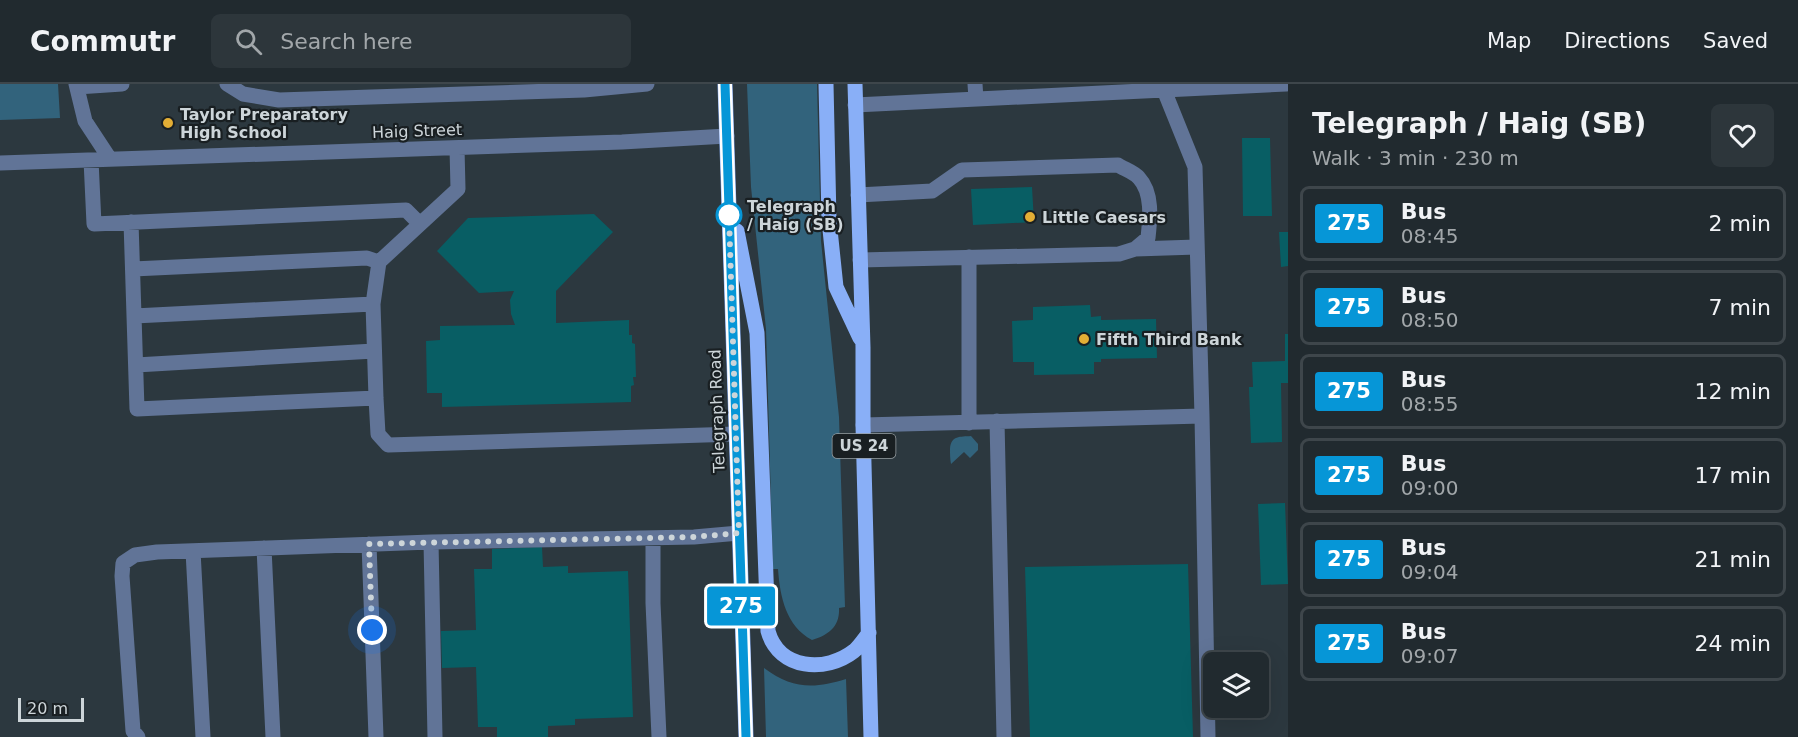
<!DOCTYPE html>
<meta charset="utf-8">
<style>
body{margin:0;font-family:"DejaVu Sans",sans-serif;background:#2d363b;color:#f1f3f6;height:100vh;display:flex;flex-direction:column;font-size:22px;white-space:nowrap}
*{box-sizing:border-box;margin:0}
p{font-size:20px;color:#a2a7aa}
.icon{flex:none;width:33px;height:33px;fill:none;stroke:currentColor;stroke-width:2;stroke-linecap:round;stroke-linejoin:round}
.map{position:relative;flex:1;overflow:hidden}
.panel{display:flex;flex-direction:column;background:#212a2f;width:510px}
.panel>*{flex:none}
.badge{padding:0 12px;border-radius:4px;font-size:21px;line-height:39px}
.tools{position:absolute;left:1203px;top:568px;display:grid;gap:12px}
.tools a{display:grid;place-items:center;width:66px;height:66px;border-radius:9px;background:#212a2f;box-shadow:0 6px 24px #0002,0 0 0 2px #3e464b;font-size:30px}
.scale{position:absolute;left:18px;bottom:15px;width:66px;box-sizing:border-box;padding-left:6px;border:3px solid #cdd5d9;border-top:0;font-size:16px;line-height:21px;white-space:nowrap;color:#cdd5d9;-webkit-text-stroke:4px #191f22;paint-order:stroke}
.you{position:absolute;width:30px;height:30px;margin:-15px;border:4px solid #fff;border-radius:50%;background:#1a73e8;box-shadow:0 0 0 9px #1a73e833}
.map>.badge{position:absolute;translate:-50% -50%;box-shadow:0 0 0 3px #fff}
.round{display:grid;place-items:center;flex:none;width:63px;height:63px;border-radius:9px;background:#2d363b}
.head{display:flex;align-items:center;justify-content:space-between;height:102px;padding:0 24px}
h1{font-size:28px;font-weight:600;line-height:45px}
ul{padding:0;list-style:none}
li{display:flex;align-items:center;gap:18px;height:75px;margin:0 12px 9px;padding:0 12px;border:3px solid #3e464b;border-radius:9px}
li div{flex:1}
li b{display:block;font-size:22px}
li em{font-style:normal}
li .badge{min-width:66px;font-weight:700;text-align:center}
header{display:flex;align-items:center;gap:36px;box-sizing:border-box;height:84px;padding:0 30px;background:#212a2f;border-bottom:2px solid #3e464b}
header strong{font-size:28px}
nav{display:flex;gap:33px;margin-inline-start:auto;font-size:21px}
.search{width:420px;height:54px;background:#2d363b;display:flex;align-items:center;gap:15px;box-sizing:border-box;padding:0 21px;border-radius:9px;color:#a2a7aa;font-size:22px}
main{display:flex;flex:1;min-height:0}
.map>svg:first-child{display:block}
.green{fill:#32637c}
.building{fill:#085e64}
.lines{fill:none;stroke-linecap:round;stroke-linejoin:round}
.minor{stroke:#617497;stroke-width:15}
.major{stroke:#89aff7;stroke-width:15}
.line-casing{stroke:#fff;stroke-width:14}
.line{stroke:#0696d7;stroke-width:9}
.walk{stroke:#cdd5d9;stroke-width:6;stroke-dasharray:0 10.8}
.poi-dot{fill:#e3ae35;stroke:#191f22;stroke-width:2}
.stop-dot{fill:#fff;stroke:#0696d7;stroke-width:3}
.labels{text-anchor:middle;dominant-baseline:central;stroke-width:4.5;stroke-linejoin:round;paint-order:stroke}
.shield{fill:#191f22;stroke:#979ea2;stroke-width:1.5}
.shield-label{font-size:15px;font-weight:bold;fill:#cdd5d9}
.poi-label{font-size:16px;font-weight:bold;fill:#cdd5d9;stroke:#191f22;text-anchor:start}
.street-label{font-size:16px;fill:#cdd5d9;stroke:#191f22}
.stop-label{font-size:16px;font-weight:bold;fill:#cdd5d9;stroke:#191f22;text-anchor:start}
</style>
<header>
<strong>Commutr</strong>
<div class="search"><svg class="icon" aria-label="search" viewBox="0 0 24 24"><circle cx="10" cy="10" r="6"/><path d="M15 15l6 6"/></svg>Search here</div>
<nav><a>Map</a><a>Directions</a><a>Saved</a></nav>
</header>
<main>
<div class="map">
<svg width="1288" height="653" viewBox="0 0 1288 653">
<rect width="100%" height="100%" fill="#2c383f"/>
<path class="green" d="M0,0H58L60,34L0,36Z
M747,0H817L821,157L839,333L845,523L839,524C840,542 829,551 812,556C786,542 780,513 778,485H773L766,245L751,103Z
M971,352L978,360V366L970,374L964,368L951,380C950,375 950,370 950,365C951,351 960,353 971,352Z
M764,584C792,605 814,605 846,595L848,653H766Z"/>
<path class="building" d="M1242,54H1270L1272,132H1243Z
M1032,103L1034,138L973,141L971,105Z
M594,130L613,148L556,207V239L629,236V251H632V259L635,260L636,293H633L634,301L631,302V318L442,323V309H427L426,257L440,256V242L515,241L511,230L510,216L514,207L479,209L437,167L468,134Z
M1279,148H1288V182L1281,183Z
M1090,221L1091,233L1101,232V236L1156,235L1157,274L1101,275V278H1094V290L1034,291V278H1013L1012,237L1033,236V223Z
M1285,250H1288V299H1281L1282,358L1251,359L1249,303H1253L1252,278L1285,277Z
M1285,419L1288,500L1261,501L1258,420Z
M542,463L543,483L568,482V489L628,487L633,633L575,635V641L548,642V653H497V643H478L476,583L442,584L441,547L476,546L474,485H492V465Z
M1188,480L1193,653H1030L1025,483Z"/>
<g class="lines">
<path class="minor" d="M76,0L85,37L110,75
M227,0L243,10L279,16L584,6L647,0
M975,0L976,15
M77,3L122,0
M855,21L1286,0
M457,64L458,105L379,178L373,220L376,314L378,350L388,361L736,350
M91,76L94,140L406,126L420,140
M0,79L622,58L727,52
M858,111L932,107L962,86L1118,81C1124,85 1134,88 1139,94C1153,109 1150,135 1148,154L1135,165L1119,170L860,176
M131,138L137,325L376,314
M1135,165L1197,163
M969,173V339
M133,185L367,174L379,178
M134,232L373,220
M136,281L374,267
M1202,332L1208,653
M997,337L1004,653
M863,341L1202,332L1195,83L1164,6
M653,454V519L659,653
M369,460L376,653
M264,464L273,653
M193,467L203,653
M138,653L133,647L122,492L123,479L135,471L157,468L431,458
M435,653L431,458L694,453L739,449"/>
<path class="major" d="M725,0L746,653
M826,0L829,136L836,203L860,254
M855,0L863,263V341L871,653
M737,147L757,249L768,547C779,586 826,589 854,567C860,562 864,555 869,549"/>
</g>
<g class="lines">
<g class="line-casing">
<path id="line" d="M725,0L746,653"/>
</g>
<use href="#line" class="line"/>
<path class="walk" d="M372,546L369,460L694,453L739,449L729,131"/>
</g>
<g class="poi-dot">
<circle cx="168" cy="39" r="6"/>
<circle cx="1030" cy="133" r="6"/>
<circle cx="1084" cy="255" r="6"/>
</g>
<circle class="stop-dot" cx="729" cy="131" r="12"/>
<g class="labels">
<rect class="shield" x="832.5" y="350" width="63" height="24" rx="4.5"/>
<g class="shield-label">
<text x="864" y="362">US 24</text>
</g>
<g class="poi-label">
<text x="180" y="30">Taylor Preparatory<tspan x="180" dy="18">High School</tspan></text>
<text x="1042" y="133">Little Caesars</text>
<text x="1096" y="255">Fifth Third Bank</text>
</g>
<g class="street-label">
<text transform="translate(417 47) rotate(-2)">Haig Street</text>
<text transform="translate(717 327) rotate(-92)">Telegraph Road</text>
</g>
<g class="stop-label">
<text x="747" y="122">Telegraph<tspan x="747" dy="18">/ Haig (SB)</tspan></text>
</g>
</g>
</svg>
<div class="tools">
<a><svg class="icon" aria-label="layers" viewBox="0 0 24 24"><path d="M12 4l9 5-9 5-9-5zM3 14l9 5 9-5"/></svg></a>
</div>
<div class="scale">20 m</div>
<div class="you" style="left:372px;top:546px"></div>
<b class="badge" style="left:741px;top:522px;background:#0696d7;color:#fff">275</b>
</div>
<section class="panel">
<div class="head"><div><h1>Telegraph / Haig (SB)</h1><p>Walk · 3 min · 230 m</p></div><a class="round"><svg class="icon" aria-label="heart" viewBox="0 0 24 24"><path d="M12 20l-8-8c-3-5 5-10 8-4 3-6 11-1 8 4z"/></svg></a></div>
<ul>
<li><span class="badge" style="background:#0696d7;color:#fff">275</span><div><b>Bus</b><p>08:45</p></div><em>2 min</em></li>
<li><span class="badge" style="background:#0696d7;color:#fff">275</span><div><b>Bus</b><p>08:50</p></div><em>7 min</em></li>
<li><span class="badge" style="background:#0696d7;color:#fff">275</span><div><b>Bus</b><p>08:55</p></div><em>12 min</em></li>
<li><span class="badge" style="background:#0696d7;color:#fff">275</span><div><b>Bus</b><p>09:00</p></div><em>17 min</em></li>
<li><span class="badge" style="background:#0696d7;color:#fff">275</span><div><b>Bus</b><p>09:04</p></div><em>21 min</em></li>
<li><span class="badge" style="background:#0696d7;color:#fff">275</span><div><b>Bus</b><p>09:07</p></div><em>24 min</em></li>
</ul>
</section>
</main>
